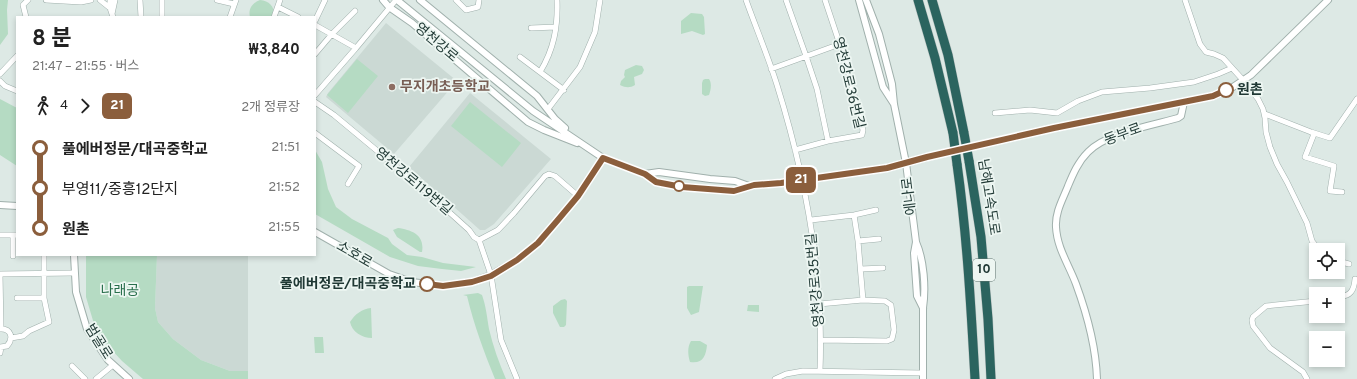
<!DOCTYPE html>
<html lang="ko">
<meta charset="utf-8">
<style>
body{margin:0;font-family:Overpass,"Noto Sans KR",sans-serif;background:#f6f6f6;color:#222;height:100vh;display:flex;flex-direction:column;font-size:15px;white-space:nowrap}
*{box-sizing:border-box;margin:0}
p{font-size:13px;color:#767676}
.icon{flex:none;width:22px;height:22px;fill:none;stroke:currentColor;stroke-width:2;stroke-linecap:round;stroke-linejoin:round}
.map{position:relative;flex:1;overflow:hidden}
.panel{position:absolute;left:16px;top:16px;width:300px;height:240px;display:flex;flex-direction:column;background:#fff;border-radius:0px;box-shadow:0 2px 6px #0003}
.panel>*{flex:none}
.badge{padding:0 8px;border-radius:6px;font-size:14px;line-height:26px}
.tools{position:absolute;left:1309px;top:243px;display:grid;gap:8px}
.tools a{display:grid;place-items:center;width:36px;height:36px;border-radius:0px;background:#fff;box-shadow:0 2px 6px #0003;font-size:20px}
.map>.badge{position:absolute;translate:-50% -50%;box-shadow:0 0 0 2px #fff}
.legs{display:flex;align-items:center;gap:6px;height:44px;padding:0 16px;font-size:13px}
.legs p{margin-inline-start:auto}
.headline{display:flex;align-items:center;justify-content:space-between;height:68px;padding:0 16px}
h1{font-size:22px;font-weight:700;line-height:30px}
ul{padding:0 16px;list-style:none}
li{display:flex;align-items:center;gap:14px;height:40px;font-size:15px}
li i{display:grid;place-items:center;width:6px;height:100%;margin:0 5px;background:currentColor}
li i::after{content:'';width:10px;height:10px;margin:-5px;border:3px solid;border-radius:50%;background:#fff}
li p{margin-inline-start:auto}
li:first-child i{background:linear-gradient(#0000 50%,currentColor 0)}
li:last-child i{background:linear-gradient(currentColor 50%,#0000 0)}
.map>svg:first-child{display:block}
.built{fill:#cbd9d4}
.green{fill:#b5dbc3}
.lines{fill:none;stroke-linecap:round;stroke-linejoin:round}
.minor-casing{stroke:#a0b0ac;stroke-width:6}
.tertiary-casing{stroke:#a0b0ac;stroke-width:8}
.motorway-casing{stroke:#bcc3c2;stroke-width:10}
.minor{stroke:#fff;stroke-width:5}
.tertiary{stroke:#fff;stroke-width:6}
.motorway{stroke:#2b645f;stroke-width:9}
.motorway-bridge-casing{stroke:#bcc3c2;stroke-width:10;stroke-linecap:butt}
.motorway-bridge{stroke:#2b645f;stroke-width:9}
.line-1-casing{stroke:#fff;stroke-width:9}
.line-1{stroke:#8b5e3c;stroke-width:6}
.education-dot{fill:#8d6e63;stroke:#edf6f2;stroke-width:1.5}
.stop-1-dot{fill:#fff;stroke:#8b5e3c;stroke-width:2}
.labels{text-anchor:middle;dominant-baseline:central;stroke-width:3.5;stroke-linejoin:round;paint-order:stroke}
.shield{fill:#edf6f2;stroke:#5d716d;stroke-width:1}
.shield-label{font-size:13px;font-weight:bold;fill:#1f3834}
.street-label{font-size:14px;fill:#1f3834;stroke:#edf6f2}
.education-label{font-size:14px;font-weight:bold;fill:#785e54;stroke:#edf6f2;text-anchor:start}
.stop-label{font-size:14px;font-weight:bold;fill:#1f3834;stroke:#edf6f2;text-anchor:start}
.park-label{font-size:14px;fill:#296f4c;stroke:#edf6f2}
</style>
<div class="map">
<svg width="1357" height="379" viewBox="0 0 1357 379">
<rect width="100%" height="100%" fill="#dde9e5"/>
<path class="built" d="M386,23L457,81L394,154L326,97L328,93Z
M470,93L551,159L494,224L485,230H480L409,167Z
M157,255H248V371H230L201,360L173,339L158,322L155,308Z"/>
<path class="green" d="M0,0H8L7,10L8,34L0,45Z
M260,0C270,1 275,7 274,17H250C248,9 252,3 260,0Z
M691,13L702,14L704,17L705,34L703,35L692,31L681,34V21Z
M357,59L378,76L348,113L327,95Z
M636,65L642,66L644,70L642,74L634,77L635,85C630,88 626,88 620,85L621,81L625,77L624,75L625,70Z
M705,79H709C712,83 711,90 709,95L705,96L702,94V83L703,80Z
M0,99L17,108V166L0,155Z
M470,102L521,143L502,167L451,126Z
M315,150L322,162L328,189L336,207L352,219L388,238L392,244L407,255L422,257L443,263L476,267L461,271L442,269L418,266L390,257L315,214Z
M398,228C412,230 425,235 422,252H420L397,237L393,230Z
M86,255H157L155,308L158,322L173,339L201,360L230,371H248V379H143L122,361L97,334L86,297Z
M689,286H703L699,312L691,315L687,308V287Z
M478,293L482,295C486,306 487,317 489,329C493,346 499,363 506,379H495C484,352 474,325 467,296L463,295Z
M565,299L567,301L566,325L564,327H560L553,313V306L561,300Z
M748,305H759V312L747,311Z
M371,308L372,338C362,338 352,332 350,322C355,314 362,309 371,308Z
M314,337H323L324,353H315Z
M691,341H700L707,345C706,356 703,364 690,362C688,356 687,347 691,341Z"/>
<g class="lines">
<g class="minor-casing">
<path id="minor" d="M46,0L81,2L91,0
M100,0L110,8
M110,0V8L113,17
M140,0L141,17
M162,0V17
M217,0L234,4
M456,0L466,10L478,7L479,0
M746,0C756,28 768,56 777,85C806,178 824,274 820,371
M786,0L806,56L817,89L828,141
M1185,0L1200,44L1206,52L1214,54L1223,58L1243,80L1258,99L1263,109L1265,118L1266,132L1270,147L1277,164L1287,182L1307,223L1312,241L1319,250
M278,7L298,17
M112,14L115,0
M26,17L23,5L28,0
M230,17L236,0
M274,17L280,0
M315,21L325,0
M315,25L356,48
M531,28L556,27
M315,54L332,34L355,11
M520,57L564,90
M771,69L840,44
M540,72C554,49 558,27 557,0
M0,74L17,56
M0,81L5,86L17,91
M315,95L356,48L396,0
M315,102L334,115L428,193L469,230L474,237L479,240L491,275L501,340L517,379
M548,109L580,67L595,32L600,0
M995,113L1030,110L1057,113L1078,101L1102,92L1150,88L1194,82L1218,74L1232,68
M1265,114L1311,132L1330,138L1357,99
M315,133L359,166L348,184
M1314,134L1305,157L1334,166L1330,191L1342,192
M795,150L828,141L862,135L863,130L846,63L825,0
M854,215L858,241L863,300
M811,220L854,215L876,210
M0,235H17
M13,235V256
M479,240L498,230L514,213L545,176L549,174L555,176L578,196
M858,241L879,239
M1338,261L1349,264
M861,269L883,268
M0,274L74,273
M0,274L1,328
M1338,296C1350,297 1354,291 1355,279
M17,298H44
M819,304L863,300L885,301L891,305L894,330L892,339L887,341L821,340
M0,329C11,328 14,338 7,346L0,347
M11,338L23,336L29,331L49,322L44,298V255
M0,353L1,347
M72,366L85,379
M96,379L113,365
M775,379L786,374L803,371L922,373
M1307,379L1303,372L1270,348L1253,326L1252,320L1253,317L1266,306L1316,301"/>
</g>
<g class="tertiary-casing">
<path id="tertiary" d="M383,0L389,7L412,23L528,122L544,130L577,143
M397,0L533,111L603,158L645,174L656,182L682,187L734,191L755,185L781,183L887,168L927,157L1054,128L1184,102
M420,0L537,96L555,119L565,128
M859,0L883,87L894,104
M866,0L879,34L892,84L894,104L906,163L916,242L914,253L917,296L923,308
M645,174L659,172L710,179L735,181L749,186
M0,205L17,206
M315,232L389,274L412,282L443,286L472,282L491,275L517,260L538,243L578,196L603,158
M916,242C924,260 926,288 923,308V379
M74,255L76,292L87,329L108,360L129,379
M1097,379C1096,347 1087,314 1076,284C1069,265 1057,248 1056,227C1055,212 1063,199 1068,186C1073,174 1078,162 1088,152C1106,133 1153,125 1178,118L1181,116L1184,102L1213,96L1233,87L1251,75L1328,0"/>
</g>
<g class="motorway-casing">
<path id="motorway" d="M918,0L935,58L953,133
M932,0L948,55L964,133
M969,161L981,237L988,319L991,379
M957,164C967,235 971,307 975,379"/>
</g>
<use href="#minor" class="minor"/>
<use href="#tertiary" class="tertiary"/>
<use href="#motorway" class="motorway"/>
<g class="motorway-bridge-casing">
<path id="motorway-bridge" d="M953,133L957,164
M964,133L969,161"/>
</g>
<use href="#motorway-bridge" class="motorway-bridge"/>
</g>
<g class="lines">
<g class="line-1-casing">
<path id="line-1" d="M427,284L443,286L472,282L491,276L517,260L538,243L557,221L578,196L603,158L645,174L656,182L682,187L734,191L754,185L781,183L887,168L927,157L1054,128L1213,96L1226,90"/>
</g>
<use href="#line-1" class="line-1"/>
</g>
<circle class="education-dot" cx="392" cy="87" r="4"/>
<g class="stop-1-dot">
<circle cx="1226" cy="90" r="7"/>
<circle cx="679" cy="186" r="5"/>
<circle cx="427" cy="284" r="7"/>
</g>
<g class="labels">
<rect class="shield" x="973" y="259" width="22" height="22" rx="3"/>
<g class="shield-label">
<text x="984" y="270">10</text>
</g>
<g class="street-label">
<text transform="translate(436 43) rotate(40)">영천강로</text>
<text transform="translate(848 83) rotate(76)">영천강로36번길</text>
<text transform="translate(1123 135) rotate(-20)">동부로</text>
<text transform="translate(413 182) rotate(40)">영천강로119번길</text>
<text transform="translate(910 196) rotate(-97)">에나로</text>
<text transform="translate(988 197) rotate(81)">남해고속도로</text>
<text transform="translate(354 255) rotate(30)">소호로</text>
<text transform="translate(816 280) rotate(-95)">영천강로35번길</text>
<text transform="translate(98 342) rotate(58)">범골로</text>
</g>
<g class="education-label">
<text x="400" y="87">무지개초등학교</text>
</g>
<g class="stop-label">
<text x="1237" y="90">원촌</text>
<text x="416" y="284" text-anchor="end">풀에버정문/대곡중학교</text>
</g>
<g class="park-label">
<text x="120" y="291">나래공</text>
</g>
</g>
</svg>
<div class="tools">
<a><svg class="icon" aria-label="locate" viewBox="0 0 24 24"><circle cx="12" cy="12" r="6"/><path d="M12 2v4M12 18v4M2 12h4M18 12h4"/></svg></a>
<a>+</a>
<a>−</a>
</div>
<b class="badge" style="left:801px;top:180px;background:#8b5e3c;color:#fff">21</b>
<section class="panel">
<div class="headline"><div><h1>8 분</h1><p>21:47 – 21:55 · 버스</p></div><b>₩3,840</b></div>
<div class="legs"><svg class="icon" aria-label="walk" viewBox="0 0 24 24"><circle cx="13" cy="4" r="2"/><path d="M13 8l-2 6 4 7M11 14l-3 7M7 12l3-4h3l4 4"/></svg>4<svg class="icon" aria-label="forward" viewBox="0 0 24 24"><path d="M9 5l7 7-7 7"/></svg><b class="badge" style="background:#8b5e3c;color:#fff">21</b><p>2개 정류장</p></div>
<ul>
<li><i style="color:#8b5e3c"></i><b>풀에버정문/대곡중학교</b><p>21:51</p></li>
<li><i style="color:#8b5e3c"></i><span>부영11/중흥12단지</span><p>21:52</p></li>
<li><i style="color:#8b5e3c"></i><b>원촌</b><p>21:55</p></li>
</ul>
</section>
</div>
